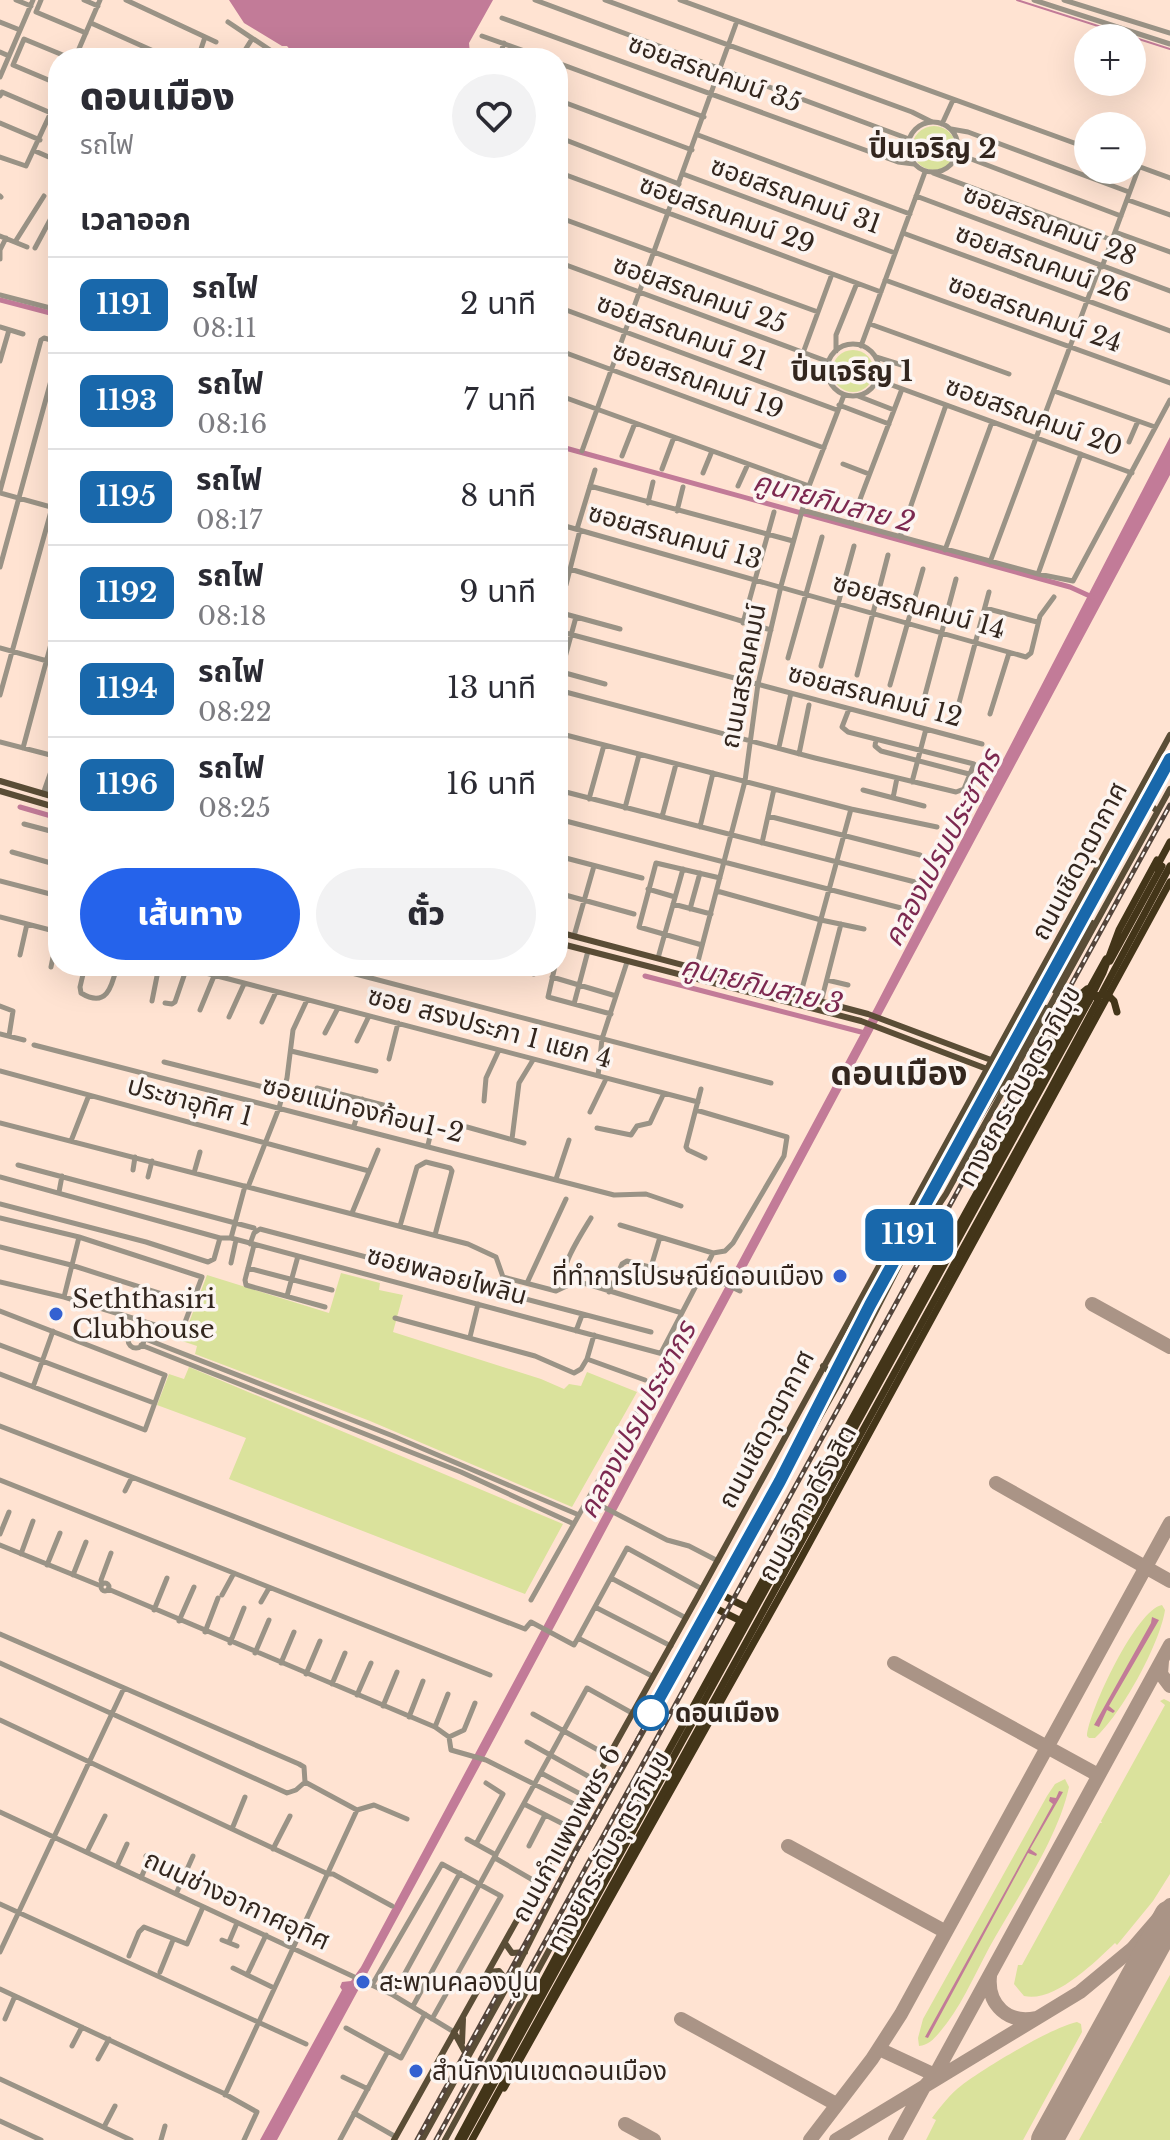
<!DOCTYPE html>
<html lang="th">
<meta charset="utf-8">
<style>
body{margin:0;font-family:"Libre Baskerville","Noto Sans Thai",serif;background:#f2f2f3;color:#2b2b33;height:100vh;display:flex;flex-direction:column;font-size:30px;white-space:nowrap}
*{box-sizing:border-box;margin:0}
p{font-size:26px;color:#7c7c81}
.icon{flex:none;width:44px;height:44px;fill:none;stroke:currentColor;stroke-width:2;stroke-linecap:round;stroke-linejoin:round}
.map{position:relative;flex:1;overflow:hidden}
.sheet{position:absolute;left:48px;top:48px;width:520px;height:928px;display:flex;flex-direction:column;background:#fff;border-radius:32px;box-shadow:0 8px 32px #0002}
.sheet>*{flex:none}
.badge{padding:0 16px;border-radius:12px;font-size:28px;line-height:52px}
.tools{position:absolute;left:1074px;top:24px;display:grid;gap:16px}
.tools a{display:grid;place-items:center;width:72px;height:72px;border-radius:50%;background:#fff;box-shadow:0 8px 32px #0002;font-size:40px}
.map>.badge{position:absolute;translate:-50% -50%;box-shadow:0 0 0 4px #fff}
h2{padding:0 32px;font-size:30px;line-height:72px}
.round{display:grid;place-items:center;flex:none;width:84px;height:84px;border-radius:42px;background:#f2f2f3}
.overview{display:flex;align-items:center;justify-content:space-between;height:136px;padding:0 32px}
h1{font-size:38px;font-weight:800;line-height:60px}
.action{display:flex;gap:16px;margin-top:auto;padding:16px 32px}
.action a{flex:1;height:92px;border-radius:48px;background:#2563eb;color:#fff;font-size:32px;font-weight:800;line-height:92px;text-align:center}
.action a+a{background:#f2f2f3;color:#2b2b33}
ul{padding:0;list-style:none}
li{display:flex;align-items:center;gap:24px;height:96px;padding:0 32px;border-top:2px solid #e1e1e2}
li div{flex:1}
li b{display:block;font-size:30px}
li em{font-style:normal}
li .badge{min-width:88px;font-weight:700;text-align:center}
.map>svg:first-child{display:block}
.green{fill:#dae29c}
.water{fill:#c27b98}
.lines{fill:none;stroke-linecap:round;stroke-linejoin:round}
.stream{stroke:#c27b98;stroke-width:2}
.canal{stroke:#c27b98;stroke-width:5}
.taxiway{stroke:#aa9486;stroke-width:14}
.runway{stroke:#aa9486;stroke-width:32}
.minor{stroke:#9a9386;stroke-width:5}
.major{stroke:#5a4d36;stroke-width:6}
.highway{stroke:#433519;stroke-width:7}
.rail-casing{stroke:#54453b;stroke-width:5}
.rail{stroke:#fcf5f1;stroke-width:2;stroke-dasharray:6;stroke-linecap:butt}
.highway-bridge{stroke:#433519;stroke-width:7}
.line-casing{stroke:#fff;stroke-width:18}
.line{stroke:#1968ab;stroke-width:12}
.poi-dot{fill:#3461d1;stroke:#fcf5f1;stroke-width:3}
.stop-dot{fill:#fff;stroke:#1968ab;stroke-width:4}
.labels{text-anchor:middle;dominant-baseline:central;stroke-width:7;stroke-linejoin:round;paint-order:stroke}
.street-label{font-size:26px;fill:#33261e;stroke:#fcf5f1}
.poi-label{font-size:26px;fill:#33261e;stroke:#fcf5f1;text-anchor:start}
.stop-label{font-size:26px;font-weight:bold;fill:#33261e;stroke:#fcf5f1;text-anchor:start}
.neighbourhood-label{font-size:28px;font-weight:bold;fill:#33261e;stroke:#fcf5f1}
.water-label{font-size:28px;font-style:italic;fill:#7c2850;stroke:#fcf5f1}
.district-label{font-size:34px;font-weight:bold;fill:#33261e;stroke:#fcf5f1}
</style>
<div class="map">
<svg width="1170" height="2140" viewBox="0 0 1170 2140">
<rect width="100%" height="100%" fill="#ffe3d2"/>
<path class="green" d="M912 148a22 22 0 1 1 44 0a22 22 0 1 1-44 0Z
M832 371a21 21 0 1 1 42 0a21 21 0 1 1-42 0Z
M341,1273L380,1283L379,1290L403,1295L393,1332L541,1379L564,1389L569,1384L581,1386L587,1372L637,1392L572,1507L370,1421L195,1354L197,1346L182,1341L207,1275L329,1313Z
M189,1367L563,1524L525,1594L229,1479L246,1438L157,1405L169,1374L184,1379Z
M1162,1605L1165,1610C1160,1644 1121,1715 1095,1738H1089L1087,1736C1089,1710 1137,1609 1162,1605Z
M1164,1699L1170,1702V1874L1153,1901L1117,1945L1115,1943C1094,1963 1054,2003 1024,1996L1014,1984L1018,1965H1022L1100,1823H1102L1101,1821L1165,1705L1160,1701Z
M1065,1779L1069,1787C1058,1839 1015,1901 989,1948C974,1976 960,2009 939,2033C933,2040 928,2045 919,2046L918,2038L923,2019L1047,1796L1055,1784Z
M1170,1975V2140H1079Z
M1077,2022L1081,2024L1082,2032L1023,2140H926L936,2120L932,2118C941,2106 950,2094 962,2085C985,2068 1050,2028 1077,2022Z"/>
<path class="water" d="M229,0H493L469,43L470,54L467,58H297L287,46H282L244,23Z
M1170,437V475L485,1756L277,2140H260L342,1990L340,1987L342,1982L351,1981L361,1967L874,1009Z
M1152,1617L1159,1620L1109,1706L1115,1711L1113,1713L1107,1710L1099,1727L1094,1725L1151,1623Z
M1059,1791L1063,1792L1030,1849L1037,1854L1036,1856L1028,1853L928,2038L925,2037L1053,1804L1049,1801L1050,1797L1056,1798Z"/>
<g class="lines">
<path class="stream" d="M1017,0L1170,49"/>
<path class="canal" d="M0,300L58,315
M558,446L1070,587L1092,597
M20,807L58,818
M645,976L865,1033"/>
<path class="taxiway" d="M1092,1304L1170,1347
M996,1483L1170,1581
M1162,1661L1161,1674L1170,1686
M894,1663L1098,1775
M788,1846L946,1932
M990,1976C987,2005 1008,2024 1036,2018
M681,2019L836,2104
M879,2049L935,2075
M625,2124L654,2140
M810,2140L872,2059L901,2014L1170,1523
M836,2140L1080,1992L1132,1949L1170,1905
M895,2140L924,2087L935,2075L1170,1645"/>
<path class="runway" d="M1047,2140L1170,1916"/>
<path class="minor" d="M16,0L31,6
M41,0L36,12L86,33
M84,0L98,6
M126,0L216,42
M535,0L909,139
M605,0L912,112L932,122
M680,0L1088,148
M1034,0L1170,44
M1064,0L1170,33
M502,18L898,162L914,164
M0,22L20,30
M228,22L282,58
M91,23L169,58
M482,36L544,58
M212,51L225,58
M0,52L9,56
M77,54L86,58
M75,58L100,0
M198,58L205,37
M240,58L252,39
M499,58L504,43
M558,63L704,117
M0,77L33,0
M58,84L13,65L24,39L70,58
M0,96L2,92L51,113
M558,100L692,150
M49,118L58,122
M908 147a25 25 0 1 1 50 0a25 25 0 1 1-50 0Z
M0,123L40,140
M942,124L953,100
M951,129L968,132L1129,192
M698,135L910,214
M558,137L679,184
M35,151L58,161
M958,154L1121,216
M0,157L26,166L58,97
M1132,164L1170,178
M558,172L881,292
M933,173L1112,240
M683,174L895,253
M0,196L1,197
M916,196L1170,291
M1128,200L1170,215
M558,217L818,312
M1115,232L1170,252
M903,233L1170,331
M0,236L27,247
M15,242L44,196
M35,248L57,207
M0,259V250L6,238
M558,262L829,362
M1102,267L1139,167
M56,277L58,274
M885,280L1170,383
M0,295L58,310
M558,307L837,410
M870,324L1009,374
M0,327L23,334
M827 370a26 26 0 1 1 52 0a26 26 0 1 1-52 0Z
M861,346L925,172
M558,350L824,448
M836,351V335L857,283
M803,353L832,274
M876,357L905,366
M0,361L9,330
M801,368L828,378
M878,380L1132,473
M1054,391L1155,427
M558,395L809,486
M858,396L894,410
M839,405L889,424
M1129,442L1138,421
M582,451L737,21
M622,456L635,423
M843,464L869,474
M558,468L562,453
M662,469L674,437
M703,473L712,451
M590,486L793,541
M738,486L748,464
M0,491L41,340L44,338L58,342
M0,493L58,509
M648,503L653,482
M802,510L1038,574L1073,581L1170,400
M677,511L683,487
M851,523L902,389
M558,524L1026,657L1031,653L1040,616L1054,597
M577,529L595,470
M900,537L946,405
M945,550L992,422
M990,562L1100,266
M0,567L58,355
M570,569L771,630
M1038,574L1081,454
M566,585L580,530
M985,608L1037,622
M558,612L620,629
M743,623L774,512
M558,631L982,744
M0,648L58,664
M788,658L822,537
M821,666L854,546
M558,671L605,684
M561,672L576,617
M857,675L888,555
M890,685L923,569
M558,690L815,758L956,792L964,789L974,764L848,732L842,727L849,709
M0,695L58,486
M925,695L956,579
M959,703L989,592
M990,714L1009,653
M558,733L851,809L937,827
M876,739L875,746L881,751L969,774
M0,742L58,757
M779,747L791,693
M23,748L58,618
M799,754L809,705
M912,782L926,729
M558,790L915,882
M863,790L924,806
M43,794L56,757
M48,795L58,751
M893,798L897,778
M589,799L604,745
M625,808L639,755
M768,816L920,855
M662,817L676,764
M558,819L901,908
M24,824L58,833
M700,827L713,773
M762,843L774,789
M12,852L58,865
M558,856L642,878
M0,881L58,896
M648,889L675,897
M717,891L821,920L864,929
M558,893L634,914
M673,904L711,914
M690,909L700,873
M0,917L58,932
M574,936L594,866
M702,945L639,927L656,863L720,878
M20,955L27,924
M558,957L562,944
M658,958L683,869
M85,966L80,987L81,993C107,1009 112,986 117,966
M179,966L698,1102
M325,966L771,1083
M508,966L534,974
M555,966L548,997L611,1014
M51,967L58,932
M696,969L745,781L758,684L781,586L809,486L844,395
M552,977L616,996
M827,980L848,985
M800,996L851,809
M152,1001L159,966
M821,1002L841,924
M165,1003L172,1004L175,1002L187,967
M574,1004L588,951
M0,1006L13,1011L9,1036
M200,1010L214,976
M229,1017L244,984
M262,1022L276,992
M325,1033L338,1008
M0,1034L24,1040
M357,1041L369,1016
M34,1045L614,1195L646,1194L681,1206
M291,1051L376,1071
M389,1059L398,1023
M164,1062L283,1092
M0,1071L369,1171
M598,1076L602,1039L627,962
M317,1088L391,1107
M701,1089L686,1147L688,1150L705,1158
M484,1101L486,1078L499,1050
M590,1112L606,1079
M0,1123L468,1244L496,1257L503,1277L556,1291L575,1282L587,1284L682,1313
M354,1126L362,1099
M467,1127L524,1143
M597,1128L631,1135L637,1126L650,1123L664,1093
M512,1139L519,1083L533,1060
M71,1141L89,1095
M428,1145L431,1132
M18,1165L254,1228
M133,1170L135,1157
M194,1173L200,1152
M0,1177L220,1238H231L663,1354
M148,1177L152,1161
M556,1179L569,1140
M248,1187L279,1108L287,1078L293,1030L307,1000
M59,1192L62,1176
M0,1204L146,1242L208,1262L214,1259L220,1238
M352,1213L378,1150
M0,1218L79,1237L202,1277L181,1333L64,1297L0,1282
M620,1225L713,1253
M400,1226L417,1167L426,1162L450,1168L452,1171L435,1235
M231,1238L245,1186
M250,1244L254,1233L260,1229L651,1332
M254,1245L245,1280L246,1285L325,1307
M0,1247L71,1265L193,1304
M231,1263L236,1240
M651,1267L660,1237
M248,1268L332,1290
M575,1282C573,1281 566,1276 565,1274C562,1263 585,1228 591,1218
M527,1283L566,1199
M497,1292L503,1277
M609,1292L622,1264L627,1261L698,1280L725,1284L740,1291
M287,1296L298,1256
M64,1297L79,1237
M0,1311L165,1375L145,1430L0,1374
M395,1318L535,1356L574,1373L581,1369L587,1359L645,1380
M576,1331L582,1315
M128 1340a8 8 0 1 1 16 0a8 8 0 1 1-16 0Z
M470,1337L478,1304
M143,1338L393,1436L579,1515
M0,1345L154,1403
M141,1345L461,1472L574,1524
M661,1353L710,1259L713,1253L725,1251L733,1243L784,1156L787,1137L696,1110
M587,1359L594,1335
M33,1387L53,1331
M0,1426L525,1629L531,1622L574,1645L578,1638
M0,1480L490,1675
M125,1491L132,1477
M588,1499L667,1540L689,1546L718,1561
M0,1534L9,1512
M0,1545L101,1586
M21,1554L33,1521
M47,1565L60,1533
M73,1575L86,1542
M611,1578L686,1618
M101 1587a4 4 0 1 1 8 0a4 4 0 1 1-8 0Z
M102,1583L101,1580L111,1553
M108,1589L435,1727L449,1737L451,1750L486,1760L580,1807
M222,1595L234,1573
M531,1600L646,1396
M261,1602L269,1588
M595,1607L671,1646
M154,1610L167,1578
M179,1621L194,1587
M205,1632L218,1598
M0,1634L299,1764L304,1767L305,1782
M230,1643L244,1608
M255,1653L269,1620
M0,1663L287,1793L296,1790L305,1782
M281,1663L294,1632
M306,1674L320,1641
M652,1676L578,1638L627,1548L702,1589
M332,1684L345,1653
M357,1695L371,1663
M383,1706L397,1672
M533,1714L609,1756
M409,1717L423,1681
M0,1720L328,1874H333L392,1906
M435,1727L448,1694
M449,1737L464,1730L475,1703
M527,1742L595,1780
M541,1773L586,1797
M305,1782L357,1810L374,1805L407,1819
M524,1804L569,1827
M0,1812L393,1995L454,2032
M232,1829L245,1797
M467,1839L496,1855
M476,1844L503,1794L486,1783
M529,1846L545,1815
M273,1849L290,1816
M87,1852L105,1816
M495,1858L538,1883
M117,1866L127,1844
M141,1878L149,1859L146,1856
M176,1894L193,1856
M0,1904L306,2044
M222,1940L237,1946
M229,1942L237,1923
M0,1952L124,1688
M129,1956L139,1932L144,1927L187,1944L203,1907
M233,1968L274,1988
M160,1972L173,1940
M247,1975L266,1935
M372,1985L442,1864L501,1896L432,2019
M0,1989L223,2093L257,2112L244,2140
M393,1995L460,1873
M413,2006L587,1688L632,1713
M5,2019L15,1996
M346,2028L388,2051
M72,2046L82,2027
M98,2059L109,2039
M343,2077L368,2089
M0,2079L131,2140
M225,2095L357,1810
M354,2113L396,2137
M0,2121L41,2140
M104,2127L115,2106
M161,2140L165,2126
M340,2140L388,2051L401,2058L425,2014"/>
<path class="major" d="M0,781L58,798
M0,791L58,808
M1133,803L1147,802L1156,810
M558,932L868,1014L991,1060
M558,943L861,1021L987,1069
M1055,991L1092,923
M890,1274L927,1205L1046,1008
M864,1327L877,1298
M823,1366L840,1381
M505,1943L512,1953L525,1952
M488,1972L499,1971L509,1983
M454,2032L467,2056
M462,2043L463,2019
M394,2140L697,1598L1170,735
M422,2140L509,1983L575,1852L840,1381L902,1260L946,1194L1170,789
M445,2140L560,1930L582,1896L592,1888"/>
<path class="highway" d="M1156,868L1170,842
M1110,961L1162,866
M1001,1144L1011,1114L1064,1014L1074,1000L1087,989
M722,1595L748,1608
M715,1608L741,1621
M504,2088L799,1562L1170,882
M458,2140L594,1886L1106,959
M463,2140L1089,1001"/>
<g class="rail-casing">
<path id="rail" d="M417,2140L780,1481L870,1305L1170,759
M436,2140L1170,805"/>
</g>
<use href="#rail" class="rail"/>
<path class="highway-bridge" d="M1089,1001L1103,973L1119,930L1157,860
M1039,1073C1054,1044 1067,992 1108,995L1114,1001L1117,1012
M472,2140L1049,1092L1170,866"/>
</g>
<g class="lines">
<g class="line-casing">
<path id="line" d="M651,1713L780,1481L870,1305L1170,759"/>
</g>
<use href="#line" class="line"/>
</g>
<g class="poi-dot">
<circle cx="840" cy="1276" r="8"/>
<circle cx="56" cy="1314" r="8"/>
<circle cx="363" cy="1982" r="8"/>
<circle cx="416" cy="2071" r="8"/>
</g>
<circle class="stop-dot" cx="651" cy="1713" r="16"/>
<g class="labels">
<g class="street-label">
<text transform="translate(715 73) rotate(20)">ซอยสรณคมน์ 35</text>
<text transform="translate(796 195) rotate(20)">ซอยสรณคมน์ 31</text>
<text transform="translate(727 214) rotate(20)">ซอยสรณคมน์ 29</text>
<text transform="translate(1050 225) rotate(21)">ซอยสรณคมน์ 28</text>
<text transform="translate(1043 263) rotate(20)">ซอยสรณคมน์ 26</text>
<text transform="translate(700 294) rotate(20)">ซอยสรณคมน์ 25</text>
<text transform="translate(1035 313) rotate(20)">ซอยสรณคมน์ 24</text>
<text transform="translate(682 332) rotate(20)">ซอยสรณคมน์ 21</text>
<text transform="translate(698 380) rotate(20)">ซอยสรณคมน์ 19</text>
<text transform="translate(1034 416) rotate(20)">ซอยสรณคมน์ 20</text>
<text transform="translate(675 536) rotate(16)">ซอยสรณคมน์ 13</text>
<text transform="translate(919 606) rotate(16)">ซอยสรณคมน์ 14</text>
<text transform="translate(743 676) rotate(-79)">ถนนสรณคมน์</text>
<text transform="translate(875 695) rotate(15)">ซอยสรณคมน์ 12</text>
<text transform="translate(1079 861) rotate(-62)">ถนนเชิดวุฒากาศ</text>
<text transform="translate(490 1027) rotate(15)">ซอย สรงประภา 1 แยก 4</text>
<text transform="translate(1019 1086) rotate(-61)">ทางยกระดับอุตราภิมุข</text>
<text transform="translate(190 1101) rotate(15)">ประชาอุทิศ 1</text>
<text transform="translate(363 1109) rotate(14)">ซอยแม่ทองก้อน1-2</text>
<text transform="translate(447 1275) rotate(15)">ซอยพลอยไพลิน</text>
<text transform="translate(766 1429) rotate(-62)">ถนนเชิดวุฒากาศ</text>
<text transform="translate(807 1503) rotate(-61)">ถนนวิภาวดีรังสิต</text>
<text transform="translate(566 1834) rotate(-61)">ถนนกำแพงเพชร 6</text>
<text transform="translate(608 1851) rotate(-61)">ทางยกระดับอุตราภิมุข</text>
<text transform="translate(237 1900) rotate(25)">ถนนช่างอากาศอุทิศ</text>
</g>
<g class="poi-label">
<text x="824" y="1276" text-anchor="end">ที่ทำการไปรษณีย์ดอนเมือง</text>
<text x="72" y="1299">Seththasiri<tspan x="72" dy="30">Clubhouse</tspan></text>
<text x="379" y="1982">สะพานคลองปูน</text>
<text x="432" y="2071">สำนักงานเขตดอนเมือง</text>
</g>
<g class="stop-label">
<text x="675" y="1713">ดอนเมือง</text>
</g>
<g class="neighbourhood-label">
<text x="933" y="148">ปิ่นเจริญ 2</text>
<text x="852" y="371">ปิ่นเจริญ 1</text>
</g>
<g class="water-label">
<text transform="translate(834 502) rotate(15)">คูนายกิมสาย 2</text>
<text transform="translate(942 848) rotate(-62)">คลองเปรมประชากร</text>
<text transform="translate(762 985) rotate(14)">คูนายกิมสาย 3</text>
<text transform="translate(637 1420) rotate(-62)">คลองเปรมประชากร</text>
</g>
<g class="district-label">
<text x="899" y="1073">ดอนเมือง</text>
</g>
</g>
</svg>
<div class="tools">
<a>+</a>
<a>−</a>
</div>
<b class="badge" style="left:909px;top:1235px;background:#1968ab;color:#fff">1191</b>
<section class="sheet">
<div class="overview"><div><h1>ดอนเมือง</h1><p>รถไฟ</p></div><a class="round"><svg class="icon" aria-label="heart" viewBox="0 0 24 24"><path d="M12 20l-8-8c-3-5 5-10 8-4 3-6 11-1 8 4z"/></svg></a></div>
<h2>เวลาออก</h2>
<ul>
<li><span class="badge" style="background:#1968ab;color:#fff">1191</span><div><b>รถไฟ</b><p>08:11</p></div><em>2 นาที</em></li>
<li><span class="badge" style="background:#1968ab;color:#fff">1193</span><div><b>รถไฟ</b><p>08:16</p></div><em>7 นาที</em></li>
<li><span class="badge" style="background:#1968ab;color:#fff">1195</span><div><b>รถไฟ</b><p>08:17</p></div><em>8 นาที</em></li>
<li><span class="badge" style="background:#1968ab;color:#fff">1192</span><div><b>รถไฟ</b><p>08:18</p></div><em>9 นาที</em></li>
<li><span class="badge" style="background:#1968ab;color:#fff">1194</span><div><b>รถไฟ</b><p>08:22</p></div><em>13 นาที</em></li>
<li><span class="badge" style="background:#1968ab;color:#fff">1196</span><div><b>รถไฟ</b><p>08:25</p></div><em>16 นาที</em></li>
</ul>
<div class="action"><a>เส้นทาง</a><a>ตั๋ว</a></div>
</section>
</div>
